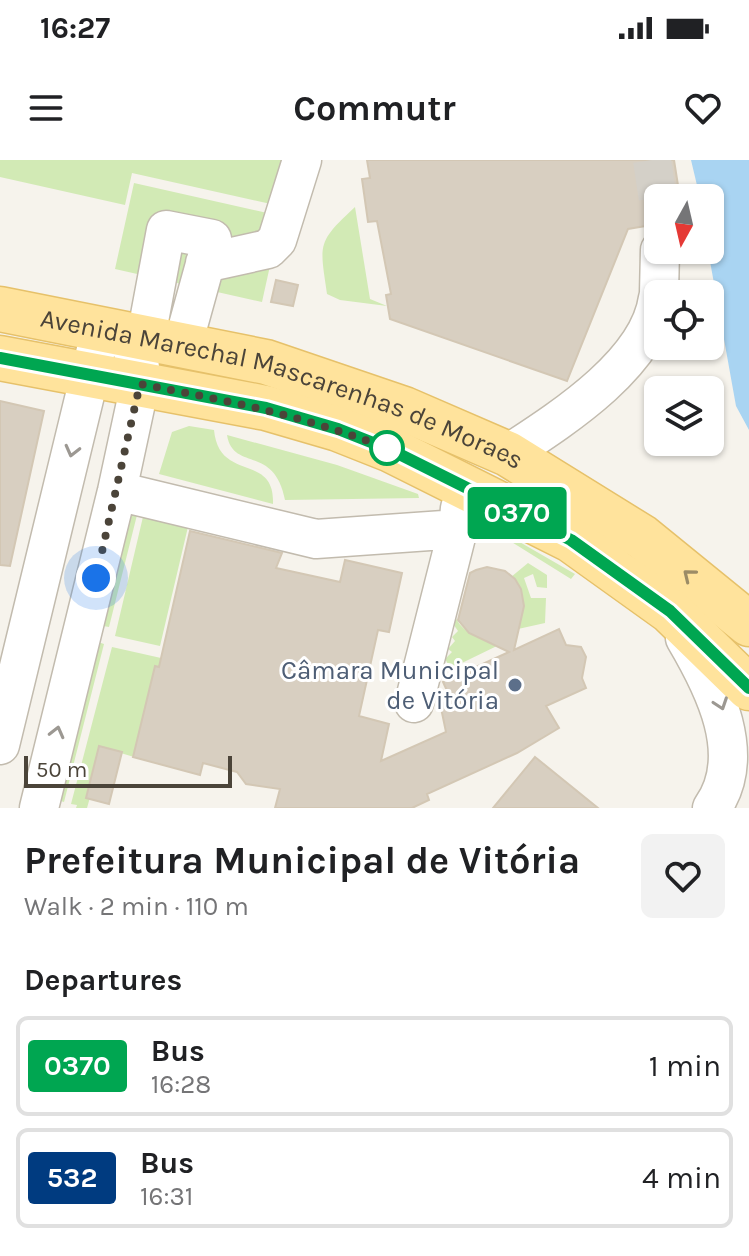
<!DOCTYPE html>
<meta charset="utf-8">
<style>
body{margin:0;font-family:Karla,sans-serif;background:#f2f2f2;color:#202124;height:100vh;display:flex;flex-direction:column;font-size:30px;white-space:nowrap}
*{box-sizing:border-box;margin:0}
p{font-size:26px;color:#757577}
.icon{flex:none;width:44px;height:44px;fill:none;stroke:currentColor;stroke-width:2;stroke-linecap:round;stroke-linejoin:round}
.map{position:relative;height:648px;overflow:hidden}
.side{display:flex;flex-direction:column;background:#fff;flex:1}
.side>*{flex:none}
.badge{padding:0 16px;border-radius:6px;font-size:28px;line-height:52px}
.needle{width:52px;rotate:188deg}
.tools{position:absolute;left:644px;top:24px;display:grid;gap:16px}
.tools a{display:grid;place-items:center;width:80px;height:80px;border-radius:12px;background:#fff;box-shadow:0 2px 6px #0004;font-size:40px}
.scale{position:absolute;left:24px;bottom:20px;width:208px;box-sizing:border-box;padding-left:8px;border:4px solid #4b4439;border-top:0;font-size:22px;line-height:28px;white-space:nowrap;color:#4b4439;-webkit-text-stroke:6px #fff;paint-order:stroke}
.you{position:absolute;width:40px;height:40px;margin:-20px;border:6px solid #fff;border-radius:50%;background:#1a73e8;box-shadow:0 0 0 12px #1a73e833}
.map>.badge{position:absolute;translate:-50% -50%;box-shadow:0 0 0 4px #fff}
h2{padding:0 24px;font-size:30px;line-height:72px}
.round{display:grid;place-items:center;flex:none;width:84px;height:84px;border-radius:12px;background:#f2f2f2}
.headline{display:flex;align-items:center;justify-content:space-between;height:136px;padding:0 24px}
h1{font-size:38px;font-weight:700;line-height:60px}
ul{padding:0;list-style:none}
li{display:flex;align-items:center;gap:24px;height:100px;margin:0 16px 12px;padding:0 8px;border:4px solid #e0e0e0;border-radius:12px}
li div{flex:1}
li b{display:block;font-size:30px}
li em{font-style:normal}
li .badge{min-width:88px;font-weight:700;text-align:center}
.status{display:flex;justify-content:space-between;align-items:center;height:56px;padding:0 40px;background:#fff;direction:ltr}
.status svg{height:22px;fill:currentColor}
header{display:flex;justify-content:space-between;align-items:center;height:104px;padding:0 24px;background:#fff;font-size:36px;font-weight:700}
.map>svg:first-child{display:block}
.green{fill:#d2eab5}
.water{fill:#a9d4f2}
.building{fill:#d8cfc1;stroke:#d3c7b4;stroke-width:2}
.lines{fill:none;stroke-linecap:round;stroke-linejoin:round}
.minor-tunnel{stroke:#d4d0c8;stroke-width:38;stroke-dasharray:38 19;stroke-linecap:butt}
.minor-casing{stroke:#c2bbae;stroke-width:41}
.major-casing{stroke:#e6c16a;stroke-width:47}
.minor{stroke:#fff;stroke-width:38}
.major{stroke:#ffe39c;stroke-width:44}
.oneway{stroke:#9c9892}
.oneway2{stroke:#9c8c66}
.line-casing{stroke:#fff;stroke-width:18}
.line{stroke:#00a651;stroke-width:12}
.walk{stroke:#4b4439;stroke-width:8;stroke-dasharray:0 14.4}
.stop-dot{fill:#fff;stroke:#00a651;stroke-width:4}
.service-dot{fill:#5c6f8a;stroke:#fff;stroke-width:3}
.labels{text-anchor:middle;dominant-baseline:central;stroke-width:6;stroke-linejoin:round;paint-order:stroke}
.street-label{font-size:26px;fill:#4b4439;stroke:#fff}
.service-label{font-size:26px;fill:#4e5e75;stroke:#fff;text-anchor:end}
</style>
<div class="status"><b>16:27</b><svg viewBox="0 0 49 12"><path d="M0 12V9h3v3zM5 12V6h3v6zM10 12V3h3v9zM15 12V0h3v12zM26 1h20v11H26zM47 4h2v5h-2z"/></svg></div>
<header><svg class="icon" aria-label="menu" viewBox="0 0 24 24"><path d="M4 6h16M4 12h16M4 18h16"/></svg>Commutr<svg class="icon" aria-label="heart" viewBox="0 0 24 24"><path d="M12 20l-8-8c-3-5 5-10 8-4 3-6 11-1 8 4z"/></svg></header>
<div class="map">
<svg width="749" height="648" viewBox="0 0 749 648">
<rect width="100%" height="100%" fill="#f6f3ec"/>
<path class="green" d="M0,0H309L298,50L132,13L125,45L0,17Z
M134,23L281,56L262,142L115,109Z
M355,47L370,139L387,146L340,140L327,134C320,84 316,83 355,47Z
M189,266L214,270C219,323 275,292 273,344L159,314L172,272Z
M227,275L337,305L418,334L419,338L285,340C274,284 233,312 227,275Z
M134,337L141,339L109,467L103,466Z
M146,344L191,354L160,486L115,476Z
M471,354L575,414L571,419L486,366L468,360Z
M528,403L547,415V428L537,427L533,414L524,418L531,438H546L545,463L509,471C528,453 528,437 511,417Z
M451,447C459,471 473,479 497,477L501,484L431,518L448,504L445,499L452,492L448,489L455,481L452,477L458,471L449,458Z
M98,482L104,484L64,642L57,640Z
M112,487L161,498L134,597L104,588L87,648H76L77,645L71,644Z"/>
<path class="water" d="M691,0H749V270L736,246L708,90H710V38H700Z"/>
<path class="building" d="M367,0H674L680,38H658V64L628,69L567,221L390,159L386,135L391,134L377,61L368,62L362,19L370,18Z
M276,120L298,125L293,146L271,142Z
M0,241L44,251L10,406L0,405Z
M190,371L282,393L276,408L340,422L345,400L402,413L389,472L378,470L359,556L389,564L381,601L446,572L441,548L449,535L443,522L509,492L469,473L458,460L470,413L476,410L487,407L505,411L515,419L521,429L524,446L514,490L559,469L566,485L581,487L586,497L582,518L586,528L546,546L559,568L517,593L427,634L429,640L412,648H275L280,629L246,624L237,612L203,603L200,615L133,597L155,506L159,507Z
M99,586L122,592L109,644L86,638Z
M535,597L598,648H493Z"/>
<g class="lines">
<path class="minor-tunnel" d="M652,0L658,40"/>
<g class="minor-casing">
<path id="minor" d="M205,103L268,89L277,80L302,0
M659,134L660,90
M146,177L166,70L212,79L183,184
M508,294C560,260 649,204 658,138
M117,331L316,379L458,369
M685,478C714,527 749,596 712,648
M414,543L458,369L460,348
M0,585L101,169
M39,648L117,331L140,224V207L125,174"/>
</g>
<g class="major-casing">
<g id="major">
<path id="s1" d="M0,149L266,202L404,249L508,294L642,377L749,464"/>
<path d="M0,198L266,248L338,269L391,290L571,380L670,451L749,528"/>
</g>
</g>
<use href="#minor" class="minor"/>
<use href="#major" class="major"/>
</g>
<defs><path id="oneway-chevron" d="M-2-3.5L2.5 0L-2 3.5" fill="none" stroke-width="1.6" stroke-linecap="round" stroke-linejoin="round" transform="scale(2)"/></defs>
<g class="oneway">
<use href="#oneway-chevron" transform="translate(72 291) rotate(104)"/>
<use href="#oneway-chevron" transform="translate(721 544) rotate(71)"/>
<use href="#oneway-chevron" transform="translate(57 572) rotate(-76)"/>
</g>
<use class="oneway2" href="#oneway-chevron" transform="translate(689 415) rotate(-141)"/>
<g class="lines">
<g class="line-casing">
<path id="line" d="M0,198L266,248L338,269L391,290L571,380L670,451L749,528"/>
</g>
<use href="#line" class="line"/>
<path class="walk" d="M96,418L140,224C229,241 306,256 391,290L387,288"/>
</g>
<circle class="stop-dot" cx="387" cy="288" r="16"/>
<circle class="service-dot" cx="515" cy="525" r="8"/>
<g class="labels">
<g class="street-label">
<text stroke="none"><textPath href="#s1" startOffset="294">Avenida Marechal Mascarenhas de Moraes</textPath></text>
</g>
<g class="service-label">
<text x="499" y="510">Câmara Municipal<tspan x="499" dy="30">de Vitória</tspan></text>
</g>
</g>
</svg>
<div class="tools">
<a><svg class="needle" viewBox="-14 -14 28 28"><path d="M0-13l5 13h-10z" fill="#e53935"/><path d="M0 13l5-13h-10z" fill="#757577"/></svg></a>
<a><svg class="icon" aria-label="locate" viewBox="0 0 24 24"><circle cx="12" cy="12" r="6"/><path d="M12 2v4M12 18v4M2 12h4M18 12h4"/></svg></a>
<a><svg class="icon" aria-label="layers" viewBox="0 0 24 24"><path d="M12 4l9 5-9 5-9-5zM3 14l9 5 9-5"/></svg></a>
</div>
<div class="scale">50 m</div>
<div class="you" style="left:96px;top:418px"></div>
<b class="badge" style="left:517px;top:353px;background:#00a651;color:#fff">0370</b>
</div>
<section class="side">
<div class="headline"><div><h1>Prefeitura Municipal de Vitória</h1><p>Walk · 2 min · 110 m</p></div><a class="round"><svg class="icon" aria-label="heart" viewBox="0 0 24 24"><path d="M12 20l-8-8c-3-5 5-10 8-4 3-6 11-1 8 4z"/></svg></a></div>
<h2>Departures</h2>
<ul>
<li><span class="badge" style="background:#00a651;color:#fff">0370</span><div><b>Bus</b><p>16:28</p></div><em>1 min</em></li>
<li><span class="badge" style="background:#003b80;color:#fff">532</span><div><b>Bus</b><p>16:31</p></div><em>4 min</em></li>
</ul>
</section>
